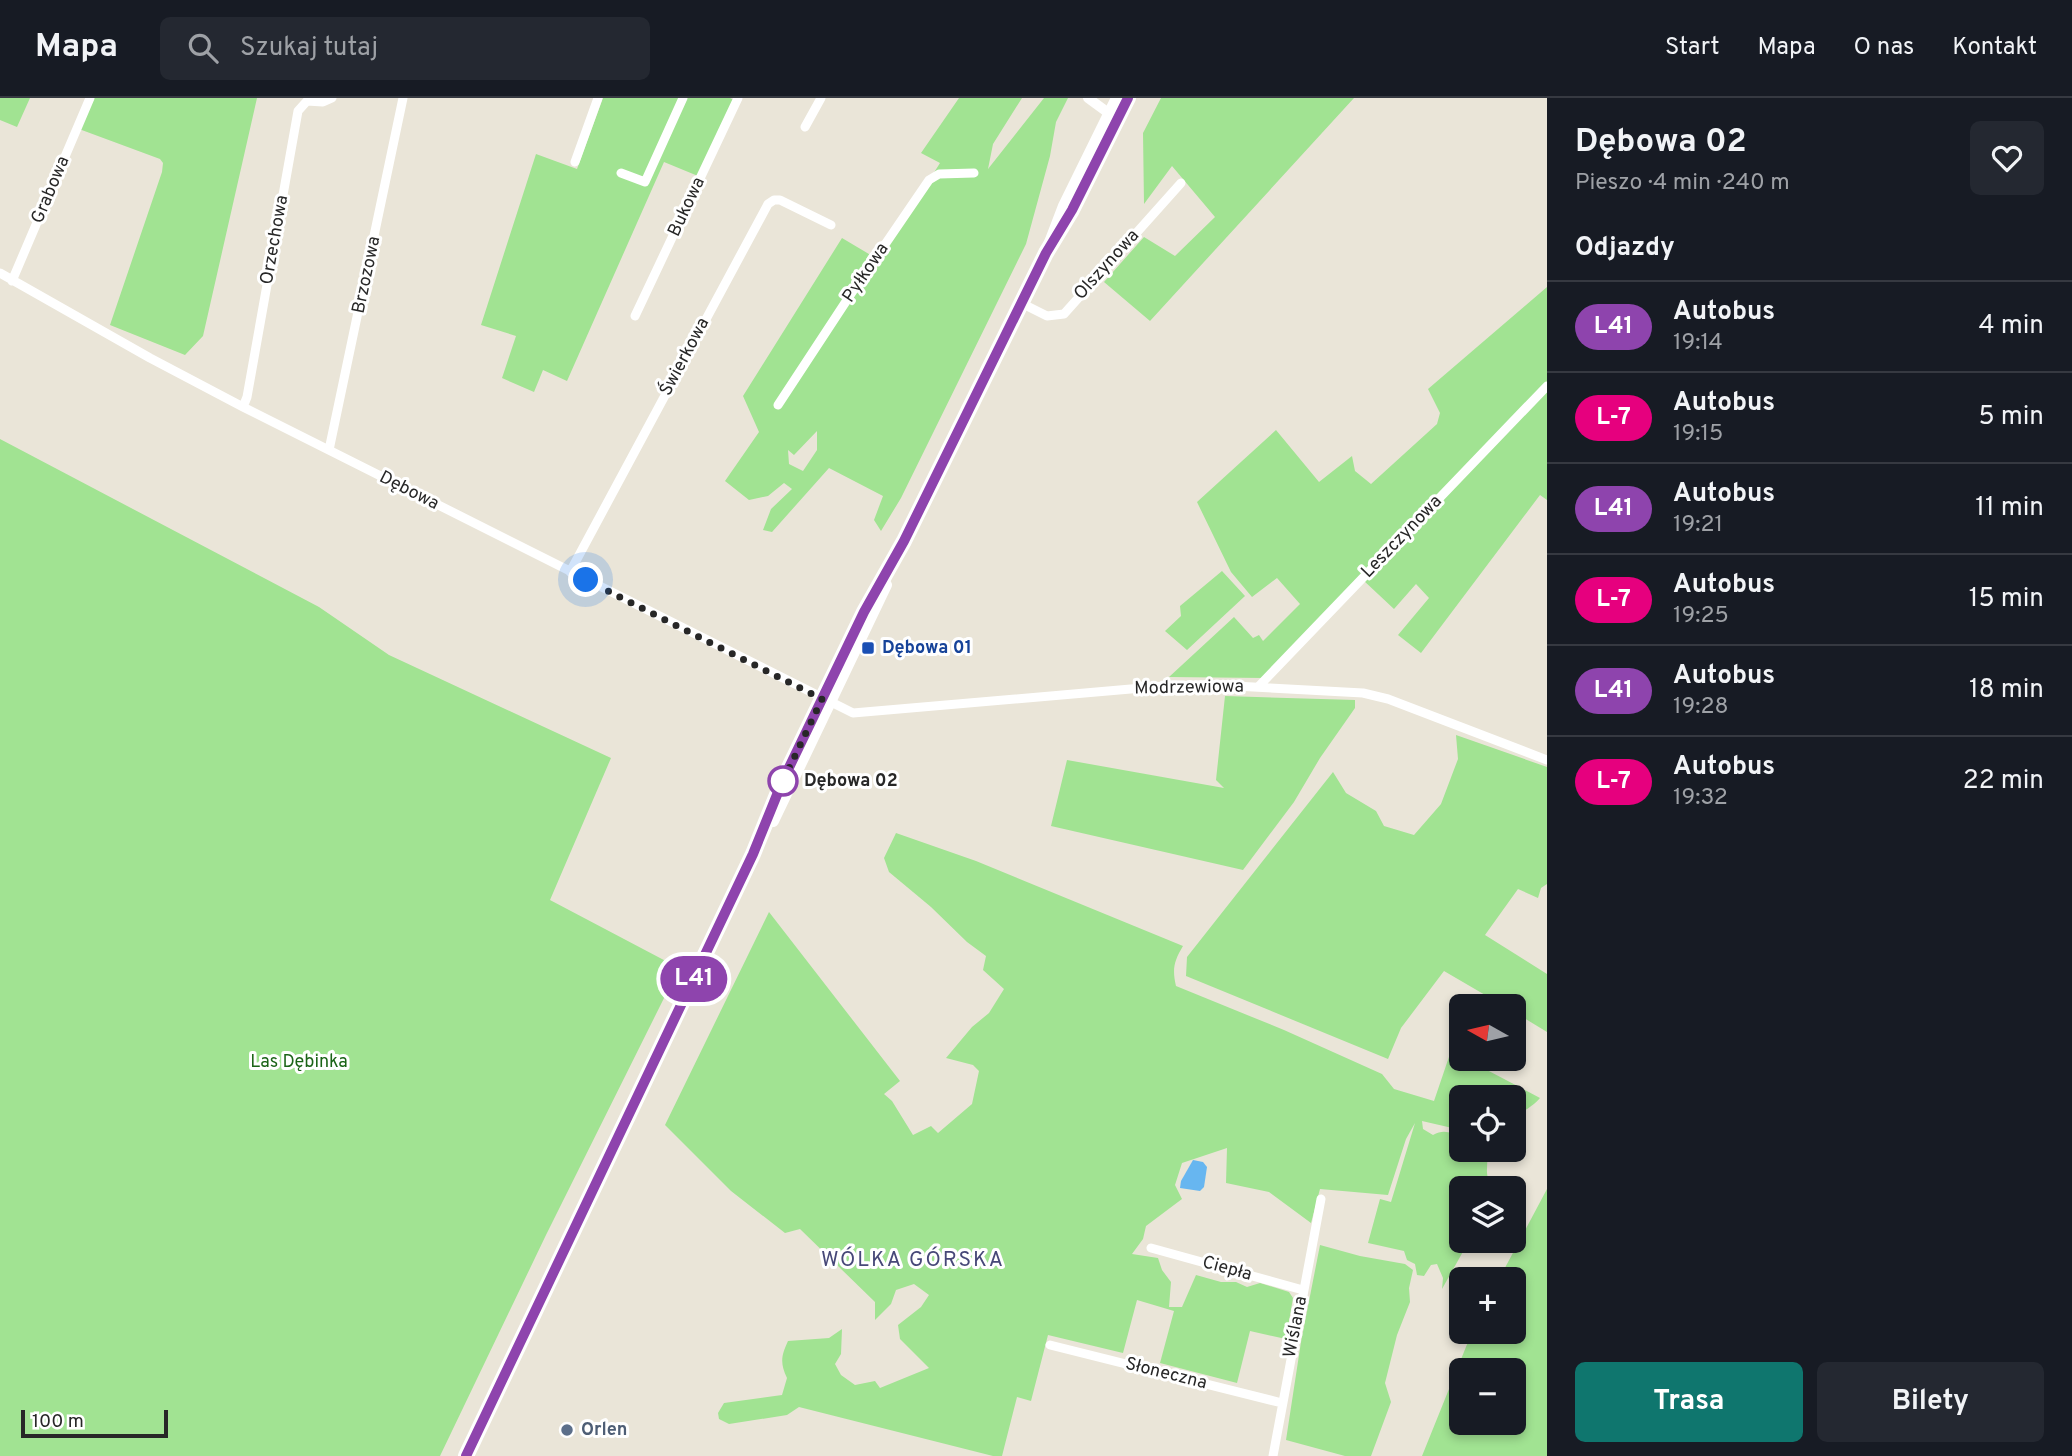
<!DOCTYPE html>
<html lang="pl">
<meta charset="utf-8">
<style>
body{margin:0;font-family:Overpass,sans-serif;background:#242831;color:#f1f3f6;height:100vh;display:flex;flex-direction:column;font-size:26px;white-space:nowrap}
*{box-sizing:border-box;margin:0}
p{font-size:23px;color:#9ea1a6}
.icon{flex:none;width:38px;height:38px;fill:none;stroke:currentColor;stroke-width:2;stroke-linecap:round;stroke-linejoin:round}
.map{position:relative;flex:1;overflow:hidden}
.details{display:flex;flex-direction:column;background:#171b24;width:525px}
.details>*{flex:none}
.badge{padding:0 14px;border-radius:23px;font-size:24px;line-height:46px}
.needle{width:46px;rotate:278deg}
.fabs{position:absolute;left:1449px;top:896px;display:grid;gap:14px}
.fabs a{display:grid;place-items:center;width:77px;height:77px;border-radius:10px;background:#171b24;box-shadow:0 4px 10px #0003;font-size:35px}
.scale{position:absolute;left:21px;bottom:18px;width:147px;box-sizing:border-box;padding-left:7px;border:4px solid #272727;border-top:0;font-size:19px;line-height:24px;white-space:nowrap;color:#272727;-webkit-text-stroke:5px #fff;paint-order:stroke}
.you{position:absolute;width:35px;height:35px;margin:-18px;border:5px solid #fff;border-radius:50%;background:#1a73e8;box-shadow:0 0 0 10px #1a73e833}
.map>.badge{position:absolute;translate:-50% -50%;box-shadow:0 0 0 4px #fff}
h2{padding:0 28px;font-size:26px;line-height:63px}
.round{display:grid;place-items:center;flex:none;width:74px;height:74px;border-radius:10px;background:#242831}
.overview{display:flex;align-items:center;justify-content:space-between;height:119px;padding:0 28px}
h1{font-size:33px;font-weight:700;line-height:52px}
.action{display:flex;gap:14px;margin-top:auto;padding:14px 28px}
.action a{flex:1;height:80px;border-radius:10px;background:#0f766e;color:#fff;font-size:28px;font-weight:700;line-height:80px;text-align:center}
.action a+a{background:#242831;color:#f1f3f6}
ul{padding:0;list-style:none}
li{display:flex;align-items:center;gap:21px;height:91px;padding:0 28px;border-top:2px solid #363941}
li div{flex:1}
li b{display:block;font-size:26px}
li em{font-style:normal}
li .badge{min-width:77px;font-weight:700;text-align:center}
header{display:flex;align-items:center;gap:42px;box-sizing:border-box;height:98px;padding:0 35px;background:#171b24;border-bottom:2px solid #363941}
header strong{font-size:33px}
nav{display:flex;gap:38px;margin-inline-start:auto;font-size:24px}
.search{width:490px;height:63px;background:#242831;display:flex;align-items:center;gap:18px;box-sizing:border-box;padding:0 24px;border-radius:10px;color:#9ea1a6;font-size:26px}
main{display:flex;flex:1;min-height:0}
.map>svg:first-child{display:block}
.green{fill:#a1e392;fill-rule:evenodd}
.water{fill:#67b6f0}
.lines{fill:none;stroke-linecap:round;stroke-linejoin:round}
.minor{stroke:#fff;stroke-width:9}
.tertiary{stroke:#fff;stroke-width:10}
.secondary{stroke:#fff;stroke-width:12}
.line-casing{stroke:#fff;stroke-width:16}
.line{stroke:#8e44ad;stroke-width:10}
.walk{stroke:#272727;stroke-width:7;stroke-dasharray:0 12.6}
.transit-dot{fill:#1a4fb4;stroke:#fff;stroke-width:2.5}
.stop-dot{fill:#fff;stroke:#8e44ad;stroke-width:3.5}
.service-dot{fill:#5c6f8a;stroke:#fff;stroke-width:2.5}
.labels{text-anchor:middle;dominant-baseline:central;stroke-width:6;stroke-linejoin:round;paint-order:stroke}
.street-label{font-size:18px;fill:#272727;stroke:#fff}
.transit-label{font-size:18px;font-weight:bold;fill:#164399;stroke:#fff;text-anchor:start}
.stop-label{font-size:18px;font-weight:bold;fill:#272727;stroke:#fff;text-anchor:start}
.park-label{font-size:18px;fill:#1b6417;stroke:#fff}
.service-label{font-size:18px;font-weight:bold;fill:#4e5e75;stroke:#fff;text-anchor:start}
.quarter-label{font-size:21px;letter-spacing:2px;fill:#474878;stroke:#fff}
</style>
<header>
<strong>Mapa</strong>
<div class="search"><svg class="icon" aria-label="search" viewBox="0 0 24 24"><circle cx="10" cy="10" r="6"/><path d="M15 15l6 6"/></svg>Szukaj tutaj</div>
<nav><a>Start</a><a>Mapa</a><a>O nas</a><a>Kontakt</a></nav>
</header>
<main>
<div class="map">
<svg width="1547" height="1358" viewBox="0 0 1547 1358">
<rect width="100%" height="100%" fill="#eae5d8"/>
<path class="green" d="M0,0H30L17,29L0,22Z
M93,0H257L203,238L185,257L110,227L162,74L163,65L160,61L79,31Z
M603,0H730L734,2L698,78L664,64L567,283L543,272L534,294L502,280L516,238L481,227L536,56L577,71Z
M959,0H1022L993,46L988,71L1044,0H1068L1056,24L1050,58L1026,146L901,400L881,433L874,422L883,398L829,370L772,434L763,432L771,411L792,391L784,385L768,398L749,402L725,383L759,334L743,298L842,140L879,162L940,65L921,55ZM817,333V352L803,373L789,366L788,352L794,357Z
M1161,0H1354L1150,223L1104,184L1144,139L1175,158L1215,119L1172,68L1144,106L1143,35Z
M1547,189V402L1540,397L1421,555L1398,537L1429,500L1416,486L1394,511L1363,482L1265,580L1169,579L1234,519L1253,540L1259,537L1263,543L1300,506L1277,480L1252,499L1231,474L1197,404L1276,332L1319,384L1352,358L1355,373L1371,386L1437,326L1440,315L1428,291Z
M0,341L319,509L389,557L611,660L550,802L679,870L546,1137L440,1358H0Z
M1222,473L1245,498L1187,552L1165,533L1181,518L1180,508Z
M1225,598L1355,602V610L1320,660L1294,704L1243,772L1051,728L1067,662L1224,690L1216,682Z
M1456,637L1547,669V786L1541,790L1538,800L1518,791L1485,837L1547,876V934L1514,914V908H1504L1444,873L1401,930L1388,961L1186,878L1187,859L1333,674L1346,695L1376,713L1384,728L1414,737L1441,706L1458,661Z
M896,735L976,763L1183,848C1174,863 1172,871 1176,888L1284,932L1382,976L1394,991L1434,1003L1451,953L1461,958V961H1466L1540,1000C1531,1011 1522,1011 1514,1025V999H1461V1032L1422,1023L1423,1031L1433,1037C1444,1031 1451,1034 1461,1041V1052H1485C1491,1068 1482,1071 1492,1090H1461V1143H1469L1442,1191L1443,1180L1437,1166L1431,1167L1424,1178L1417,1177L1415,1166L1407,1162L1404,1153L1368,1145L1380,1101L1391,1104L1415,1025L1406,1041L1388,1097L1320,1091L1311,1125L1269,1094L1226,1085L1227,1050L1182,1065L1175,1087L1182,1101L1146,1128L1143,1141L1132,1156L1158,1160L1162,1172L1171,1184L1169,1209H1182L1196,1177L1221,1184H1236L1247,1189L1260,1185L1289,1194L1293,1200L1286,1241L1250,1233L1237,1285L1160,1265L1174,1213L1137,1202L1123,1255L1048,1237L1031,1303L1017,1299L1002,1358H993L799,1309L787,1317L729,1326L719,1321L718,1315L724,1305L782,1297L787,1280C780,1265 781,1258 788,1243L829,1240L842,1231L841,1256L835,1266L841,1277L855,1287L875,1283L880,1290L929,1270L900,1241L898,1227L921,1209L929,1197L914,1186L896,1192L891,1206L875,1222V1204L800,1131L785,1135L731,1093L665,1027L769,814L900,983L884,996L892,1003L913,1037L931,1028L938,1035L972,1006L979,973L973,967L946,960L972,929L989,915L1004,891L983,872L986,858L967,844L931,809L889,774L884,760Z
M1547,1091V1358H1422L1472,1234H1514V1181H1499ZM1461,1272H1514V1325H1461Z
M1320,1147L1360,1158L1405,1166L1413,1172L1409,1190L1410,1204L1397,1237L1385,1285L1391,1304L1371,1358H1345L1286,1342L1301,1244Z"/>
<path class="water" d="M1193,1062L1203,1064L1207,1069L1204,1089L1200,1093L1180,1090L1181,1083Z"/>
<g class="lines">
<path class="minor" d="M805,29L821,0
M575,64L598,0
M621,75L645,84L683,0
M0,175L150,260L243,309L853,615L1165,588L1216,587L1363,595L1388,601L1547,662
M12,183L90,0
M1021,205L1047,218L1064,216L1181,85
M635,218L738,0
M778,307L864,176L872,160L886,145L929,82L939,76L974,75
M243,309L247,299L298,13L307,3L323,4L332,0
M329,352L403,0
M570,474L768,106L774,102H780L831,127
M1258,589L1547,288
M1151,1150L1303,1192
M1050,1247L1282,1305
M1273,1358L1321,1101"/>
<path class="tertiary" d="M1088,0L1114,19"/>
<path class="secondary" d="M1063,128L1128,0
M902,447L1046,155L1064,108L1117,0
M773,723L886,487
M466,1358L753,756L783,682L864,514L904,443"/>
</g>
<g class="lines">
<g class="line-casing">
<path id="line" d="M466,1358L753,756L783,682L864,514L904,443L1046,155L1072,112L1128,0"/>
</g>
<use href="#line" class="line"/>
<path class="walk" d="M586,482L822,601L783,683"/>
</g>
<rect class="transit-dot" x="861" y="543" width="14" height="14" rx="3.5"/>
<circle class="stop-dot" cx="783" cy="683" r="14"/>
<circle class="service-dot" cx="567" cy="1332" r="7"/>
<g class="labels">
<g class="street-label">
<text transform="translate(51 92) rotate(-67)">Grabowa</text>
<text transform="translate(687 109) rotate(-65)">Bukowa</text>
<text transform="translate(275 142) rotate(-80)">Orzechowa</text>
<text transform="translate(1107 167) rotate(-48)">Olszynowa</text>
<text transform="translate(866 175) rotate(-56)">Pyłkowa</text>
<text transform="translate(367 177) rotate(-78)">Brzozowa</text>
<text transform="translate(685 259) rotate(-62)">Świerkowa</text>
<text transform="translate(409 393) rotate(27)">Dębowa</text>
<text transform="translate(1402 439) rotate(-46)">Leszczynowa</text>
<text transform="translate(1189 590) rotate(-1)">Modrzewiowa</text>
<text transform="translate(1227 1171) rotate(15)">Ciepła</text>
<text transform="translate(1296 1229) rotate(-79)">Wiślana</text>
<text transform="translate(1166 1276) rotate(14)">Słoneczna</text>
</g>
<g class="transit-label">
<text x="882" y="550">Dębowa 01</text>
</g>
<g class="stop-label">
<text x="804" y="683">Dębowa 02</text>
</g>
<g class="park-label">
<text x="299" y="964">Las Dębinka</text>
</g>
<g class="service-label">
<text x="581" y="1332">Orlen</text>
</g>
<g class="quarter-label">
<text x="913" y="1162">WÓLKA GÓRSKA</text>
</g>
</g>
</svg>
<div class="fabs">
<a><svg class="needle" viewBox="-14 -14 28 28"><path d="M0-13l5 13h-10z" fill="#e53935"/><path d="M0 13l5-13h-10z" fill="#9ea1a6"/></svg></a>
<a><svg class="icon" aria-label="locate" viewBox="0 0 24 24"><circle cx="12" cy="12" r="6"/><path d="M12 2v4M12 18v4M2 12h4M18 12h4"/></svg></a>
<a><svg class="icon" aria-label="layers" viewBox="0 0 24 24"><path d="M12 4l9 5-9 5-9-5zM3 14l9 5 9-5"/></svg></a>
<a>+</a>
<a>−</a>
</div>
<div class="scale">100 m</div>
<div class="you" style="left:586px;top:482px"></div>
<b class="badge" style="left:694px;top:881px;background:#8e44ad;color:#fff">L41</b>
</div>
<section class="details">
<div class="overview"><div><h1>Dębowa 02</h1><p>Pieszo · 4 min · 240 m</p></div><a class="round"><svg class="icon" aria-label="heart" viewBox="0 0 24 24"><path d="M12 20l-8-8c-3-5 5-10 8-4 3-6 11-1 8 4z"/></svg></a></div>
<h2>Odjazdy</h2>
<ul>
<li><span class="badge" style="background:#8e44ad;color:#fff">L41</span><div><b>Autobus</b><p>19:14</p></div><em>4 min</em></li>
<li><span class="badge" style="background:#e6007e;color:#fff">L-7</span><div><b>Autobus</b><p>19:15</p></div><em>5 min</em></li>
<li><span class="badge" style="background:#8e44ad;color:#fff">L41</span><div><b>Autobus</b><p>19:21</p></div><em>11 min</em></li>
<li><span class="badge" style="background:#e6007e;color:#fff">L-7</span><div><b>Autobus</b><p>19:25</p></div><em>15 min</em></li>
<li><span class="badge" style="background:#8e44ad;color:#fff">L41</span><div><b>Autobus</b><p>19:28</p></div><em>18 min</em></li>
<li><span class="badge" style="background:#e6007e;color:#fff">L-7</span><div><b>Autobus</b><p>19:32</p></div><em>22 min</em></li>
</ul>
<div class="action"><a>Trasa</a><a>Bilety</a></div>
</section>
</main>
